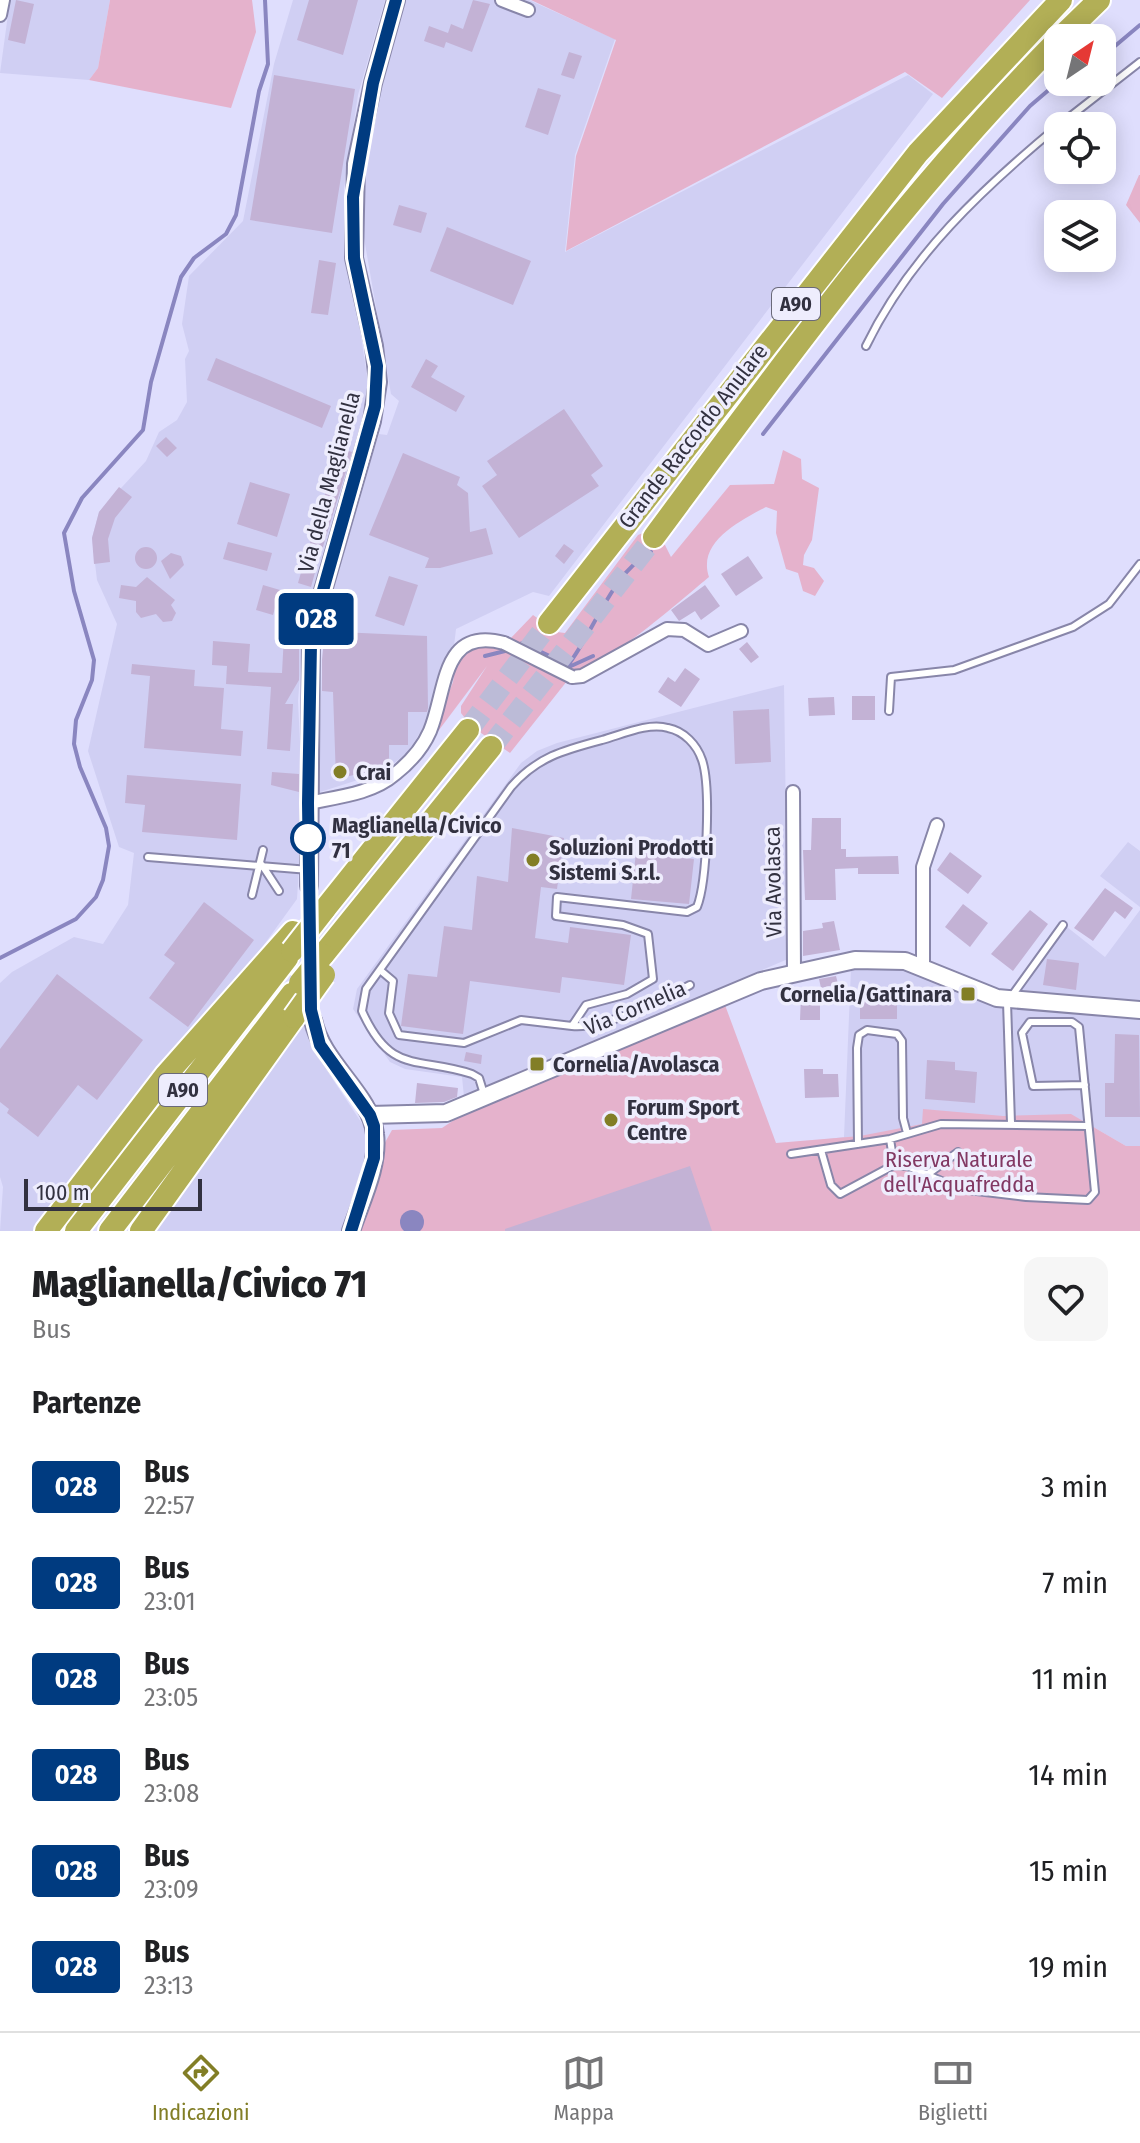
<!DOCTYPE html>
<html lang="it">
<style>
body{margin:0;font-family:"Fira Sans Condensed",sans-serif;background:#f6f6f6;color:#202124;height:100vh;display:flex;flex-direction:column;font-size:30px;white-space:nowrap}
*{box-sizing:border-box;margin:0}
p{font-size:26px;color:#757577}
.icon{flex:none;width:44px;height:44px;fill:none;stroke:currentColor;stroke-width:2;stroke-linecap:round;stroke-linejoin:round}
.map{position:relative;height:1231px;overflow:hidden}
.drawer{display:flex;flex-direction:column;background:#fff;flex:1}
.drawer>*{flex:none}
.badge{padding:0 16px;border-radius:6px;font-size:28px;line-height:52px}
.needle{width:52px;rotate:35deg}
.tools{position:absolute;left:1044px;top:24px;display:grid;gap:16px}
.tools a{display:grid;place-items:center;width:72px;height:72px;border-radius:16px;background:#fff;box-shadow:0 4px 20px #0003;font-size:40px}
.scale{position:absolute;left:24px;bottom:20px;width:178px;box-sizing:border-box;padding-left:8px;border:4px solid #323140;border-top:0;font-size:22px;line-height:28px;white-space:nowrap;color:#323140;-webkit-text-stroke:6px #eeedfd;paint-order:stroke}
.map>.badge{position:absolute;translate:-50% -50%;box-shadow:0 0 0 4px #fff}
h2{padding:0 32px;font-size:30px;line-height:72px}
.round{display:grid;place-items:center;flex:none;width:84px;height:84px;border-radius:16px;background:#f6f6f6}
.headline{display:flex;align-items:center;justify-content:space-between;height:136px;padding:0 32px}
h1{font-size:38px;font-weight:800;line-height:60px}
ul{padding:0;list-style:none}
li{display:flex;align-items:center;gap:24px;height:96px;padding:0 32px}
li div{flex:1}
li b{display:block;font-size:30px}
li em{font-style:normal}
li .badge{min-width:88px;font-weight:700;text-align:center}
.tab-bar{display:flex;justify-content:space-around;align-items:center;height:112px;border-top:2px solid #e0e0e0;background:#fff;font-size:22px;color:#757577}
.tab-bar a{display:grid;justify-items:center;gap:4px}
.tab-bar .on{color:#827e26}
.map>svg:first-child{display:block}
.built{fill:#d0cff3}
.green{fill:#e5b2cc}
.water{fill:#8a86c0}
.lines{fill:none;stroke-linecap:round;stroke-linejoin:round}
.stream{stroke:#8a86c0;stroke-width:4}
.building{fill:#c3b2d5}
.tertiary-tunnel{stroke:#bcbbd7;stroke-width:16;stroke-dasharray:16 8;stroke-linecap:butt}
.motorway-tunnel{stroke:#bcbbd7;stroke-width:22;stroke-dasharray:22 11;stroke-linecap:butt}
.service-casing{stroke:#8886a9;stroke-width:10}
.minor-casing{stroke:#8886a9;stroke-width:16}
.tertiary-casing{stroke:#8886a9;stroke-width:20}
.motorway-casing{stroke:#fff;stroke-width:26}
.service{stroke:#fff;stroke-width:6}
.minor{stroke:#fff;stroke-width:12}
.tertiary{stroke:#fff;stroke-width:16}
.motorway{stroke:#b2af56;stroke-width:22}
.minor-bridge-casing{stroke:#8886a9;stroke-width:16;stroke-linecap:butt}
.motorway-bridge-casing{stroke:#fff;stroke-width:26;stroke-linecap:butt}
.minor-bridge{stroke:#fff;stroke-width:12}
.motorway-bridge{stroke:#b2af56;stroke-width:22}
.line-casing{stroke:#fff;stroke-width:18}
.line{stroke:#003b80;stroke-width:12}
.poi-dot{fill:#827e26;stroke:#eeedfd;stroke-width:3}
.stop-dot{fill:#fff;stroke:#003b80;stroke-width:4}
.labels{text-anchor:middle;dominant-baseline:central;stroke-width:7;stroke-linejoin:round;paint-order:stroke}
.shield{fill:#eeedfd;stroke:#6a6979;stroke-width:2}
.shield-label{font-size:20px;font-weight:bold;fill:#323140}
.street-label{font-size:22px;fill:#323140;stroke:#eeedfd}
.poi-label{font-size:22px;font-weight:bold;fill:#323140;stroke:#eeedfd;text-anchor:start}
.stop-label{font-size:22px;font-weight:bold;fill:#323140;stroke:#eeedfd;text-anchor:start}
.park-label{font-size:22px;fill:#823863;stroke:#eeedfd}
</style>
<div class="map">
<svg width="1140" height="1231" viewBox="0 0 1140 1231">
<rect width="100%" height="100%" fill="#dfdefd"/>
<path class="built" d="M10,0H110L98,68L89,80L0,73Z
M293,0H385L358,95L344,189L350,264L369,389L352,468L303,636L298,701L303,804L297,899L253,960L149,1079L36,1231H0L3,1187L0,1177V983L12,972L74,937L103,944L128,905L134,853L119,847L88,751L117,624L97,580L92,538L99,512L146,461L159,432L177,420L187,402L185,359L189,351L182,324L189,276L243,221L274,64Z
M403,0H529L615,39L575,155L565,252L908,75L933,94L549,596L533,592L456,629L454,646L426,723L408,752L383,772L317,793L325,603L379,434L387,435L399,401L391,394L364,238V182L385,69Z
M784,685L788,959L464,1097L462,1077L405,1069L390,1062L353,1009L357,989L521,763L537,751L557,743Z
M1128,842L1140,851V907L1100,876Z
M1140,910V1004L1019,992L1067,927L1105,957Z
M851,968L915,969L1000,1004L1082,1015L1140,1017V1146H1126L1095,1128L821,1140L844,1137Z
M302,1020L320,1060L367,1131L368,1149L346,1231H155Z"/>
<path class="green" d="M110,0H252L256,32L231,108L89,80L98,68Z
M531,0H1030L942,98L905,72L566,251L576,156L616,40Z
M1139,175H1140V223L1126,205Z
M783,450L801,459L802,479L819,488L812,540L804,555L803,565L814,568L824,581L815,596L803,591L798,573L786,569L776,533L777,511L766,507C740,521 697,542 709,577C687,595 596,676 571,671C551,667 528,649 509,640L533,615L557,632L565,633L638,535L645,532L665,545L671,557L730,485L774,484Z
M475,643L512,651L567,681L510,753L471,726L461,713V706L487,666L427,746L453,682L456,661Z
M725,1005L776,1143L860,1136L922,1124L923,1109L1003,1116L1071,1114L1126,1146H1140V1231H359L383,1146L392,1130L442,1128L466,1112Z"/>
<path class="water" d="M400 1222a12 12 0 1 1 24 0a12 12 0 1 1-24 0Z"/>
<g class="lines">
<path class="stream" d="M1102,57L1140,25
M763,434L943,204L1030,106L1058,82
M522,643L571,666L593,656
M485,656L509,650
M568,665C594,632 612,572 651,552
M0,958L76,919L96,897L103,880L109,846L106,828L80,767L74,744L76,720L92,680L94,660L74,591L64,533L82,498L143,430L151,382L181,277L194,258L226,234L236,215L259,91L268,64L265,0"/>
</g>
<path class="building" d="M16,0L34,4L25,44L8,40Z
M309,0H358L343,55L297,40Z
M473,0L490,4L472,52L446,42L444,48L424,41L429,26L448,33L451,24L463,29Z
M569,52L582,56L574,79L561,75Z
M274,75L355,89L332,233L250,220Z
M538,88L561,95L548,135L525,127Z
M399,205L427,213L421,233L393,225Z
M447,227L531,261L513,305L430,271Z
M319,260L336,263L328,315L311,313Z
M216,358L331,406L322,428L207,380Z
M426,359L438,366L431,377L465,396L456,412L411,387Z
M564,409L603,466L591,475L599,486L519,538L482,486L497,475L487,461Z
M166,437L177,448L167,457L156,446Z
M339,448L352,452L322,550L309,546Z
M403,453L460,477L457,485L468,493L470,532L486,528L493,554L440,568H425L429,558L369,535Z
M250,482L290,494L277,537L237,524Z
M119,487L132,497L115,518L108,539L110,562L94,564L92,538L99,512Z
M228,542L272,553L267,571L223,559Z
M564,544L574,551L564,564L555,556Z
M135 558a11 11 0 1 1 22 0a11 11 0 1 1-22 0Z
M171,553L181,556L184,565L170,579L161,561Z
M748,556L763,578L736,596L721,574Z
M304,562L317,565L311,587L298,583Z
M389,576L418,585L404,626L375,616Z
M147,577L175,600L171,605L176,613L172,621L163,622L156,614L141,618L136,612V601L119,598L121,585L136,587Z
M263,585L280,590L273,615L256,610Z
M705,585L720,606L701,620L695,611L679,621L671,610Z
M340,632L427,636L428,708L427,712H408V745H389V767L336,779L333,692L322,691V660L324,638L339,639Z
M284,635L299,640V680L285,704H293L290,751L267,749L271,687L226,684L227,666L212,665L213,641L250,644L248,672L282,673Z
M747,642L759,657L751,663L739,649Z
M132,664L195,670L194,686L224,688L221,729L243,731L241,756L144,748L150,676L131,674Z
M685,668L700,679L681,707L658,692L668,677L675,682Z
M852,696H875V720H852Z
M834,697L835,715L809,716L808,698Z
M769,709L771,762L735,764L733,711Z
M272,772L299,774V792L271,785Z
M127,775L241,784L237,840L142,832L145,805L125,803Z
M812,818H841V849H846V857L898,856L899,874H858V868L835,869L836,900H805L803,850H811Z
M512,828L564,838L557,889L541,887L535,938L568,943L570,927L631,935L624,985L562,977L560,993L470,981L463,1034L401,1026L408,974L437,977L444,926L472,930L477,876L508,882Z
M636,852L694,859L689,904L631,899Z
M950,852L982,876L968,894L937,870Z
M1105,888L1133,908L1125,919L1115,911L1093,941L1074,928Z
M204,902L254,940L188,1027L149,998L175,963L164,955Z
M963,904L988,923L970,947L945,927Z
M1030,910L1048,924L1013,971L991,954Z
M834,921L840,950L803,956V931L823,928L822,923Z
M1047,959L1079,963L1076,990L1043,985Z
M57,974L143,1040L97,1100L78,1085L38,1137L7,1113L9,1109L0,1102V1049Z
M836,976L838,984L821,988L819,979Z
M801,995L820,996V1020H800Z
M860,997H897V1019H860Z
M1115,1034L1139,1035L1140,1117H1105V1083H1114Z
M466,1052L482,1055L481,1064L464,1061Z
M927,1060L955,1062V1070L977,1072L975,1103L925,1099Z
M804,1069H823V1074H838L839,1097L805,1098Z
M417,1083L458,1088L457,1097L444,1102L415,1103Z
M690,1166L712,1231H505V1229Z"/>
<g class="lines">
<path class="tertiary-tunnel" d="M309,886L310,973"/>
<path class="motorway-tunnel" d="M468,730L549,623
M491,747L654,537"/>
<g class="service-casing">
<path id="service" d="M1058,126L1140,62
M866,346C909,257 983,188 1058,126
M889,711L891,677L954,670L1073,627L1109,604L1140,564
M148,857L309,870
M262,865L279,891
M252,895L263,850
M380,970L393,981L389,1013L399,1035L464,1043L521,1020L572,1026L586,1005L627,994L653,979L648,934L623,925L556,916L557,897L687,912L697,907C707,882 711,786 702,760C697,745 684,731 668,728C648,722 621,735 602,740C564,750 537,757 511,787L366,989L362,1011C391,1076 418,1056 472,1074L479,1078L484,1094
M1011,997L1063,925
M1007,1002L1011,1123
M572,1026C605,1029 661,1001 690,985
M890,1139L894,1165
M858,1144L857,1048L859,1035L867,1030L897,1034L902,1041L903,1118L907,1133
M821,1150L831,1185L840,1194L894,1165L907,1166L960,1189L1026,1197L1088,1200L1095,1192L1079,1027L1072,1022H1030L1022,1033L1033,1086L1085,1085
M791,1154L890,1139L941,1124L1087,1126
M928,1174L958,1152"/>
</g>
<g class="minor-casing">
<path id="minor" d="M502,0L528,10
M0,15L3,0
M572,677L582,676L667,629L684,630L708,645L741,631
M793,792L794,972
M308,803C337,797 372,794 395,774C409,763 423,747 430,731C447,690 441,626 504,643
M923,966V867L937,825"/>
</g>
<g class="tertiary-casing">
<path id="tertiary" d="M309,886L311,644L320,601L372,421L378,382L374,346L354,258L356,164L373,83L396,0
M313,1020C322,1064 371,1094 375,1134C379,1166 361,1201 351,1231
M370,1115L446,1113L761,981L855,960L905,961L997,998L1140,1010"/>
</g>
<g class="motorway-casing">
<path id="motorway" d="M1060,38L1099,0
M654,537C781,366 907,192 1058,40
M549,623L918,153L1061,0
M324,910L468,730
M323,955L491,747
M46,1231L166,1075L293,932
M76,1231L287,958
M110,1231L292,994
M141,1231L294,1017"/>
</g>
<use href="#service" class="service"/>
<use href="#minor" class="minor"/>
<use href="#tertiary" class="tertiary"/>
<use href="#motorway" class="motorway"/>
<g class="minor-bridge-casing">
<path id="minor-bridge" d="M504,643L572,677"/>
</g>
<g class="motorway-bridge-casing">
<path id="motorway-bridge" d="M292,951L324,910
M300,983L323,955
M294,1017L324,975"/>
</g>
<use href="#minor-bridge" class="minor-bridge"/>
<use href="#motorway-bridge" class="motorway-bridge"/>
</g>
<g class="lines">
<g class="line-casing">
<path id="line" d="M351,1231L374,1158V1126L370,1115L320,1045L311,1010L308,803L311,644L320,601L375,406L377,366L354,258L353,197L373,83L396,0"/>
</g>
<use href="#line" class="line"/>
</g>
<g class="poi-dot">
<circle cx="340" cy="772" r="8"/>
<circle cx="533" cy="860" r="8"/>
<rect x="960" y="986" width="16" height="16" rx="4"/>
<rect x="529" y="1056" width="16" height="16" rx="4"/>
<circle cx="611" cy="1120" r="8"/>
</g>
<circle class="stop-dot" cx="308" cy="838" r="16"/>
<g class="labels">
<g class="shield">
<rect x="772" y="288" width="48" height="32" rx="6"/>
<rect x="159" y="1074" width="48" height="32" rx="6"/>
</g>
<g class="shield-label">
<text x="796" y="304">A90</text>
<text x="183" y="1090">A90</text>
</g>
<g class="street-label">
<text transform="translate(693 436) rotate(-52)">Grande Raccordo Anulare</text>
<text transform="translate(329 482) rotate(-75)">Via della Maglianella</text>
<text transform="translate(773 882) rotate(-91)">Via Avolasca</text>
<text transform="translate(635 1008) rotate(-23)">Via Cornelia</text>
</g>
<g class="poi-label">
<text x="356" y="772">Crai</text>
<text x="549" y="847">Soluzioni Prodotti<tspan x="549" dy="25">Sistemi S.r.l.</tspan></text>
<text x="952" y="994" text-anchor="end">Cornelia/Gattinara</text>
<text x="553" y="1064">Cornelia/Avolasca</text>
<text x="627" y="1107">Forum Sport<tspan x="627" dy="25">Centre</tspan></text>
</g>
<g class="stop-label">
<text x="332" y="825">Maglianella/Civico<tspan x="332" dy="25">71</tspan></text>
</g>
<g class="park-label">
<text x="959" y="1159">Riserva Naturale<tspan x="959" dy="25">dell'Acquafredda</tspan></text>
</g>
</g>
</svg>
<div class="tools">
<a><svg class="needle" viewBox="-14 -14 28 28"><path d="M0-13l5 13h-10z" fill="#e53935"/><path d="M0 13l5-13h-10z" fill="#757577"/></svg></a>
<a><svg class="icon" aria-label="locate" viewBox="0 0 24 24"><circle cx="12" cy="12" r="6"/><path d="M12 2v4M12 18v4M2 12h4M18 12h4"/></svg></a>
<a><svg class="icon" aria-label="layers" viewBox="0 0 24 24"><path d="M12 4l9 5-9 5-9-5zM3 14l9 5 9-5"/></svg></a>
</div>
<div class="scale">100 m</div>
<b class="badge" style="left:316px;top:619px;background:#003b80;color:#fff">028</b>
</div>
<section class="drawer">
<div class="headline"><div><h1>Maglianella/Civico 71</h1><p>Bus</p></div><a class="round"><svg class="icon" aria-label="heart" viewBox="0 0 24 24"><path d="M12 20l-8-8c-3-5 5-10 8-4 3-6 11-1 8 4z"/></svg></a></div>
<h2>Partenze</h2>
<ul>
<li><span class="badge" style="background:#003b80;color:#fff">028</span><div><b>Bus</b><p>22:57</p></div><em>3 min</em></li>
<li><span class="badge" style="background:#003b80;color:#fff">028</span><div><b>Bus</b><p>23:01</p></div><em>7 min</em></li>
<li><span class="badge" style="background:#003b80;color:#fff">028</span><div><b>Bus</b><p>23:05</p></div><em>11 min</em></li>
<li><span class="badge" style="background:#003b80;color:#fff">028</span><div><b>Bus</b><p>23:08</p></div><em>14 min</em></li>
<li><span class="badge" style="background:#003b80;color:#fff">028</span><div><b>Bus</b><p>23:09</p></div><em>15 min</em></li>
<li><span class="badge" style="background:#003b80;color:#fff">028</span><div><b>Bus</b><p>23:13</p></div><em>19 min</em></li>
</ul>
</section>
<nav class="tab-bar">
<a class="on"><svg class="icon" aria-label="directions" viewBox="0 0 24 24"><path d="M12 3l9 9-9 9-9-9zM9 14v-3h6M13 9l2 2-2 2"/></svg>Indicazioni</a>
<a><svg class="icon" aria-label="map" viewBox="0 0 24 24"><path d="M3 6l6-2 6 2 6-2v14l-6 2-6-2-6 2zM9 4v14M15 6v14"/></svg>Mappa</a>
<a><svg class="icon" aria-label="tickets" viewBox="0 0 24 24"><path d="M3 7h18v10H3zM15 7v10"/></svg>Biglietti</a>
</nav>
